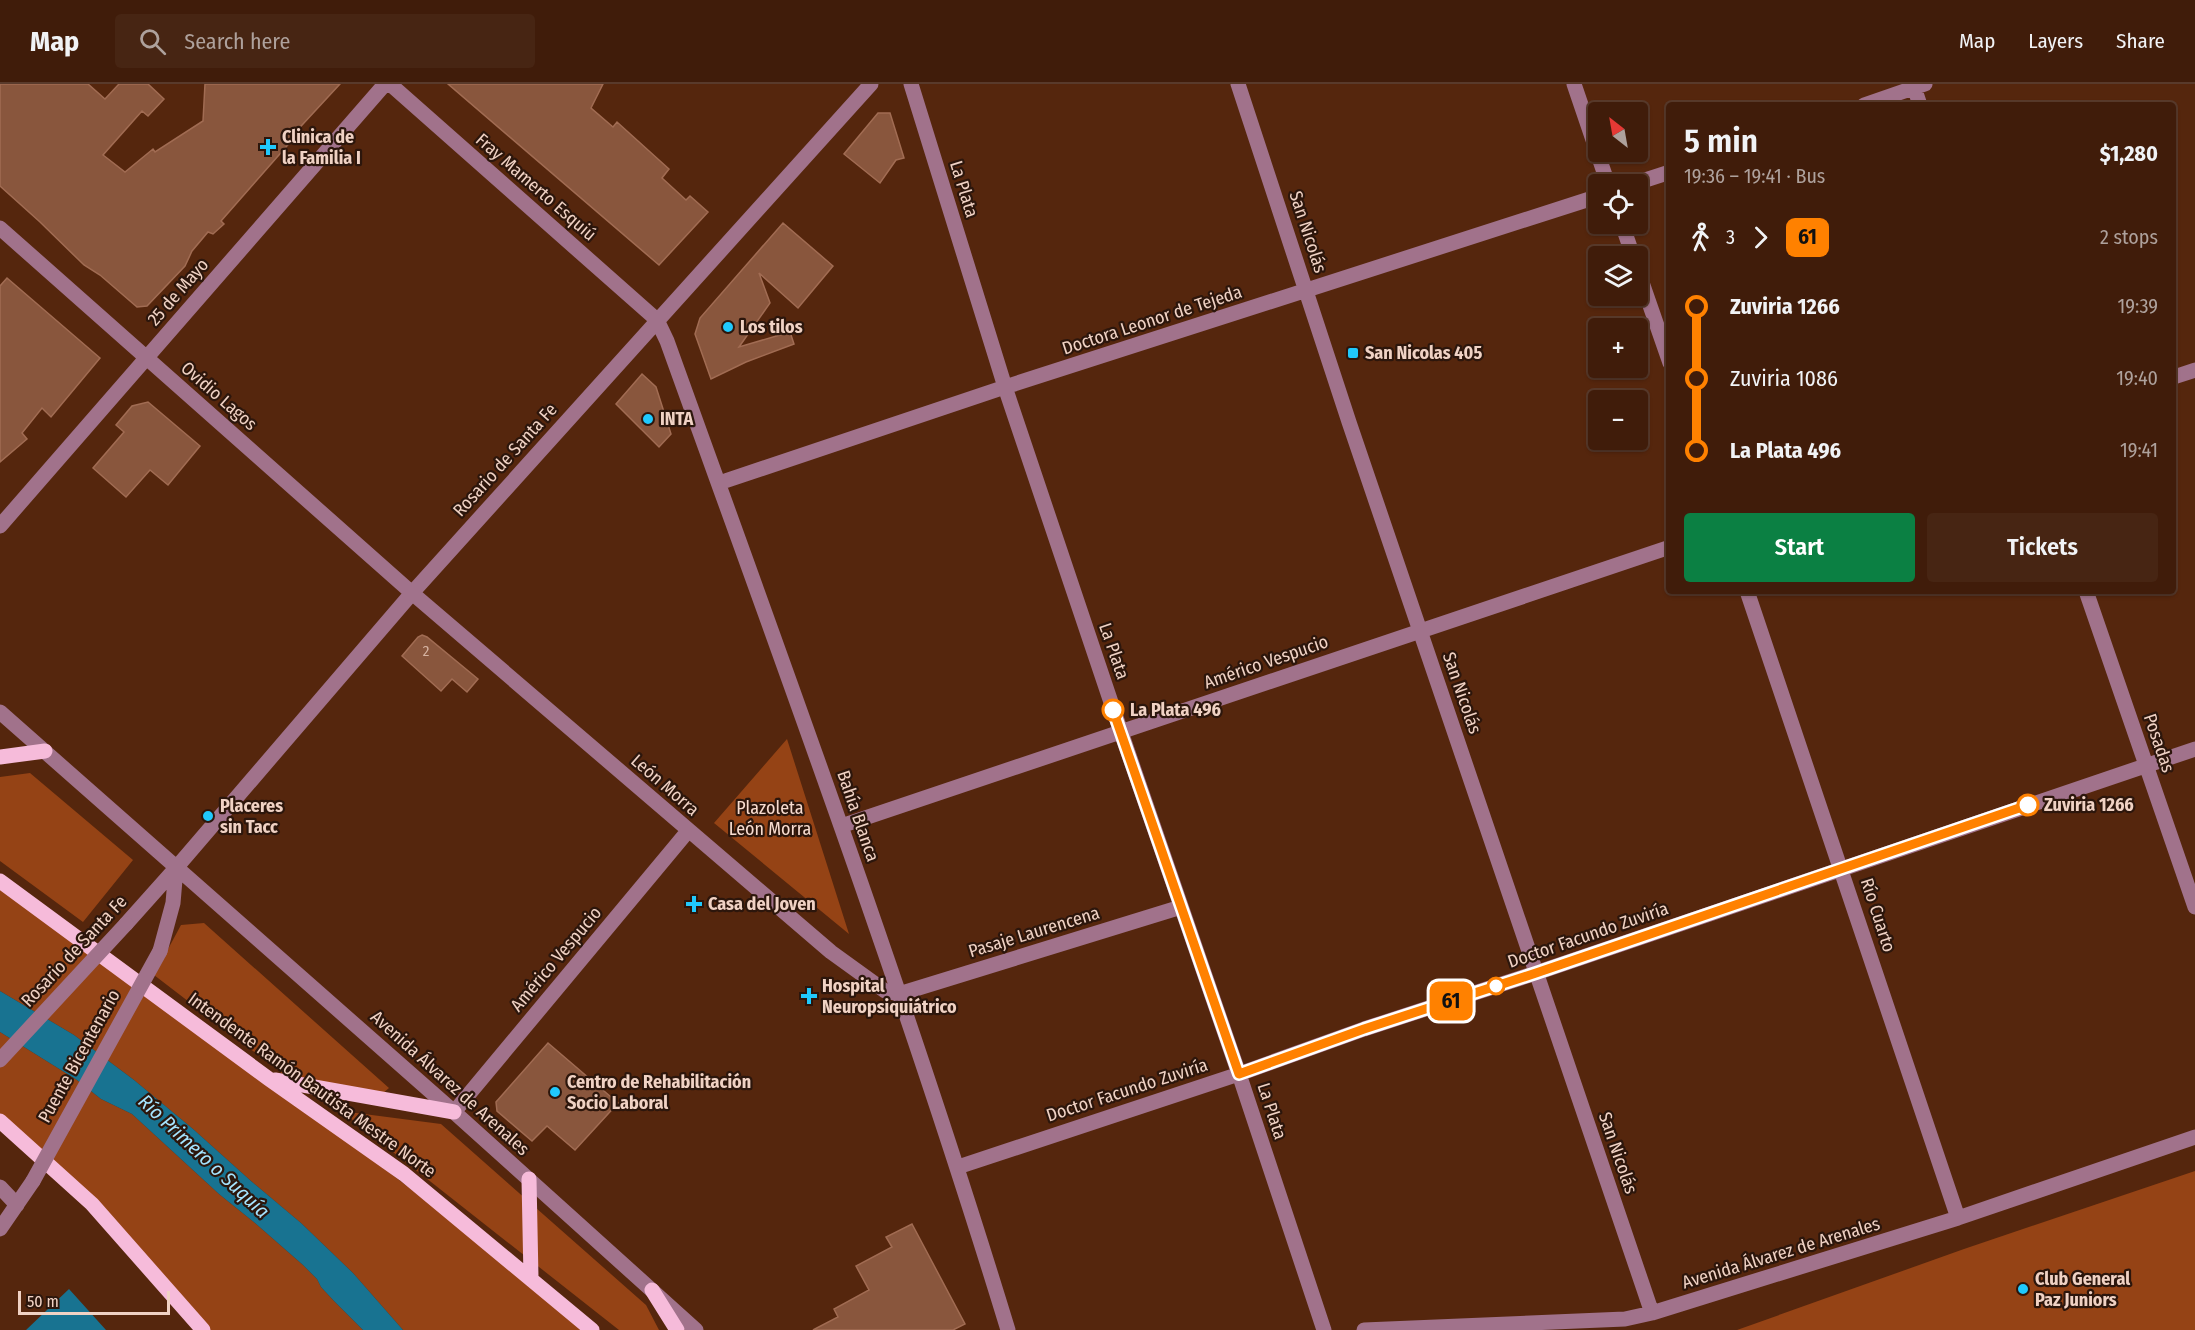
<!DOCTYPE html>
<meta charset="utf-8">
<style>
body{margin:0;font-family:"Fira Sans Condensed",sans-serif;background:#472513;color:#f1f3f6;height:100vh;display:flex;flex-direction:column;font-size:22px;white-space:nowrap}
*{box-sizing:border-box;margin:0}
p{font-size:20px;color:#aea19c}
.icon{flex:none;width:33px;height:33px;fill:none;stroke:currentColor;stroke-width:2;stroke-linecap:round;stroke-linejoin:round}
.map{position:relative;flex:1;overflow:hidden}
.sheet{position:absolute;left:1666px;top:18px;width:510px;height:492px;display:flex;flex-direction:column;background:#401c0a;border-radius:6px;box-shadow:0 2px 4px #0004,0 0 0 2px #593a2b}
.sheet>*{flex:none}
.badge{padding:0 12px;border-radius:9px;font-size:21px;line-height:39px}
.needle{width:39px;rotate:329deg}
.buttons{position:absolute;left:1588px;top:18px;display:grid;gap:12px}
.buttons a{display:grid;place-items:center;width:60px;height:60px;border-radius:6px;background:#401c0a;box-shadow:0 2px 4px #0004,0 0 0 2px #593a2b;font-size:30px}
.scale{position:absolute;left:18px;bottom:15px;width:152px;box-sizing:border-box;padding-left:6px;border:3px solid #f0d2c4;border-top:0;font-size:16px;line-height:21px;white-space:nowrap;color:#f0d2c4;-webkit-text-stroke:4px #2c160c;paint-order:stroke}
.map>.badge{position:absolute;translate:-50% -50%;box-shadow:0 0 0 3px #fff}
.legs{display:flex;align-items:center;gap:9px;height:66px;padding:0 18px;font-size:20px}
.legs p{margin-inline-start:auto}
.summary{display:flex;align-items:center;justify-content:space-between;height:102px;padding:0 18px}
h1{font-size:33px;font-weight:600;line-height:45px}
.primary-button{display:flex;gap:12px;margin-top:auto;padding:12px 18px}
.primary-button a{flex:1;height:69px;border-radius:6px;background:#0b8043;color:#fff;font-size:24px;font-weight:600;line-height:69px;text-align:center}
.primary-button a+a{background:#472513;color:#f1f3f6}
ul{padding:0 18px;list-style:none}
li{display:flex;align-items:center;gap:21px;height:72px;font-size:22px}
li i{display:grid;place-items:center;width:9px;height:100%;margin:0 8px;background:currentColor}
li i::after{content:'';width:15px;height:15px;margin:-8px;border:4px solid;border-radius:50%;background:#401c0a}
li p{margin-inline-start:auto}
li:first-child i{background:linear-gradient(#0000 50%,currentColor 0)}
li:last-child i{background:linear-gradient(currentColor 50%,#0000 0)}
header{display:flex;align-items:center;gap:36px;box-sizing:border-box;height:84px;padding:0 30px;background:#401c0a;border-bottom:2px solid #593a2b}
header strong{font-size:28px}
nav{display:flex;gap:33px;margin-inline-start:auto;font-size:21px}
.search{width:420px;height:54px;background:#472513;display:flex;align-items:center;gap:15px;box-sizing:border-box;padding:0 21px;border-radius:6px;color:#aea19c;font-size:22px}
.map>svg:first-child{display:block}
.green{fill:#954315}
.water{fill:#187391}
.building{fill:#89563d;stroke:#a16c53;stroke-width:1.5}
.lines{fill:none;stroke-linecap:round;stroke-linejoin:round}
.minor{stroke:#a1728b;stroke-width:15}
.major{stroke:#f6bbda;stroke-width:15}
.minor-bridge{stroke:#a1728b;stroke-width:15}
.line-1-casing{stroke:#fff;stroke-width:14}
.line-1{stroke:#ff8100;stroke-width:9}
.poi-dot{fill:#20c9fd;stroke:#2c160c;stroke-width:2}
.stop-1-dot{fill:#fff;stroke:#ff8100;stroke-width:3}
.labels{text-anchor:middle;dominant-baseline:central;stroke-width:4.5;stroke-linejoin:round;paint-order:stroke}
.number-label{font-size:15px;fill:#d6b3a2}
.poi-label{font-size:18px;font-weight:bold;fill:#f0d2c4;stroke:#2c160c;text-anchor:start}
.street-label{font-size:18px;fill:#f0d2c4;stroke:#2c160c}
.stop-label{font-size:18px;font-weight:bold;fill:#f0d2c4;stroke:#2c160c;text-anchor:start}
.park-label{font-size:18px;fill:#f8dccf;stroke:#2c160c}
.water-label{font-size:20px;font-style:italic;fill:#a5e4ff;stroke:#2c160c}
</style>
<header>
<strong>Map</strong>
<div class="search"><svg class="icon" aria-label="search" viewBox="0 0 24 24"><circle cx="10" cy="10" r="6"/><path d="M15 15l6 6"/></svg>Search here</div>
<nav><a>Map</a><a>Layers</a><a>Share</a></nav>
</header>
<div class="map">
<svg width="2195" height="1246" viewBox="0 0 2195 1246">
<rect width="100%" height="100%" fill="#55260d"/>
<path class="green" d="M787,655L849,850L714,739Z
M30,689L133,776L83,838L0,777V693Z
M0,797L269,995L592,1246H403L353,1189L301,1139L251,1097L193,1045L134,996L74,951L0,907Z
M204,839L389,1004L376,1015L296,1000L154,891L181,841Z
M0,948L77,996L101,1015L132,1030L219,1110L255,1139L303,1181L317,1195L321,1203L334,1217L363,1246H203L92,1120L0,1037Z
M341,1027L441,1040L646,1221L659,1246H619Z
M2195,1087V1246H1737L1964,1165Z"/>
<path class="water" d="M0,907L74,951L134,996L193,1045L251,1097L301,1139L353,1189L403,1246H363L334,1217L321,1203L317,1195L303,1181L255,1139L219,1110L132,1030L101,1015L77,996L0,948Z
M69,1205L106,1246H26Z"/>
<path class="building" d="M0,0H88L105,15L119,0H148L164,15L148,32L142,27L103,71L125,88L153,65L155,68L203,37L205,0H340L291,53L293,55L221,137L224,140L213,150L208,148L192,167L185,182L147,222L137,223L100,191L84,181L40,138L0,102Z
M448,0H603L591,24L613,43L617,38L669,85L662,94L686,116L690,112L708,128L659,181Z
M878,29H890L904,74L896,76L880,99L844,70Z
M783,139L833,182L798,224L759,189L770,219L739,263L790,248L794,260L746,278L711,295L695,250L700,234Z
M7,194L100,274L51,333L42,324L22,349L27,355L0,378V202Z
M642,290L656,303L671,350L659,363L616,320Z
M148,318L200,362L168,401L150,386L126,413L93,384L124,348L116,341L132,322Z
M422,551L427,553L478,595L467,608L452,595L441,607L402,572L418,553Z
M548,959L618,1019L575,1066L547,1042L532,1057L497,1027L496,1018Z
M912,1140L965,1240L953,1246H813L838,1233L834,1225L869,1206L856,1182L892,1163L886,1153Z"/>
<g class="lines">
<path class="minor" d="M390,0L657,236L667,257C785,585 906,912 1008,1246
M911,0L1005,303L1121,648L1239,990L1324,1246
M1238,0L1349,338L1652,1229
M1574,0L1608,100
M1913,0L1920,21
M1864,21L1925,0
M1633,100L1670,88
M1622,140L1633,172
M0,144L412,509L831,868L885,907L899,910L1181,823
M1638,187L1670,279
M2174,293L2195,286
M719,399L1005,303L1599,112
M0,442L385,0
M1747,507L1958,1134
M2086,507L2195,823
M0,628L454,1028L696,1246
M841,742L1670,463
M126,840L176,784L412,509L871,0
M160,867L173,819L176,784
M454,1028L688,747
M958,1083L1239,990L1364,945L1536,889L2195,665
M0,1103L17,1121
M0,1145L33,1097
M1364,1246L1625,1235L1652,1229L1958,1134L2195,1053"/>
<path class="major" d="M0,673L45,667
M0,797L269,995L404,1090L592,1246
M275,996L454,1028
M0,1037L92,1120L203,1246
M529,1095L531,1194
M652,1206L677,1246"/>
<path class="minor-bridge" d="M0,976L126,840
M33,1097L160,867"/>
</g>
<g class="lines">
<g class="line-1-casing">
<path id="line-1" d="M1113,626L1239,990L1364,945L1536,889L2028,721"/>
</g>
<use href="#line-1" class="line-1"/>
</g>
<g class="poi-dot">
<path d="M265 54h6v6h6v6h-6v6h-6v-6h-6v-6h6z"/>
<circle cx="728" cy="243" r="6"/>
<rect x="1347" y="263" width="12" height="12" rx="3"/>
<circle cx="648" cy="335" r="6"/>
<circle cx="208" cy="732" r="6"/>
<path d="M691 811h6v6h6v6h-6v6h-6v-6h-6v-6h6z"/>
<path d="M806 903h6v6h6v6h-6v6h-6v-6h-6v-6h6z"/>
<circle cx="555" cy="1008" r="6"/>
<circle cx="2023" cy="1205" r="6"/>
</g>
<g class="stop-1-dot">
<circle cx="1113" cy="626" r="10"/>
<circle cx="2028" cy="721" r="10"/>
<circle cx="1496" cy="902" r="8"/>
</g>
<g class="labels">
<g class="number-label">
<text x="426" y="567">2</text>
</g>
<g class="poi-label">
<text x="282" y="53">Clinica de<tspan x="282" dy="21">la Familia I</tspan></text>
<text x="740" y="243">Los tilos</text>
<text x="1365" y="269">San Nicolas 405</text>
<text x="660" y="335">INTA</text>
<text x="220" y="722">Placeres<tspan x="220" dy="21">sin Tacc</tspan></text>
<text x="708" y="820">Casa del Joven</text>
<text x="822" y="902">Hospital<tspan x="822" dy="21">Neuropsiquiátrico</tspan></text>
<text x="567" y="998">Centro de Rehabilitación<tspan x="567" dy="21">Socio Laboral</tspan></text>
<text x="2035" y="1195">Club General<tspan x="2035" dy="21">Paz Juniors</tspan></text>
</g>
<g class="street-label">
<text transform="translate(536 103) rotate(41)">Fray Mamerto Esquiú</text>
<text transform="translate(964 105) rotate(73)">La Plata</text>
<text transform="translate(1308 148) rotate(72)">San Nicolás</text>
<text transform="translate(178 208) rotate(-49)">25 de Mayo</text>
<text transform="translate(1152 236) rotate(-18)">Doctora Leonor de Tejeda</text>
<text transform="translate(219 312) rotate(41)">Ovidio Lagos</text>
<text transform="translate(505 376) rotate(-48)">Rosario de Santa Fe</text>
<text transform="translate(1114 567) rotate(71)">La Plata</text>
<text transform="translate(1266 578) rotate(-19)">Américo Vespucio</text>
<text transform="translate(1462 609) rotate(71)">San Nicolás</text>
<text transform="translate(2159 659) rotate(71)">Posadas</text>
<text transform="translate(665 701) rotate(41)">León Morra</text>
<text transform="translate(858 732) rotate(71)">Bahía Blanca</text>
<text transform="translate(1878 831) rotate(72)">Río Cuarto</text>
<text transform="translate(1034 848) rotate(-17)">Pasaje Laurencena</text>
<text transform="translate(1588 851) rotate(-19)">Doctor Facundo Zuviría</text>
<text transform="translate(74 867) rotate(-47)">Rosario de Santa Fe</text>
<text transform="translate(556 875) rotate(-50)">Américo Vespucio</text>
<text transform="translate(79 972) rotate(-61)">Puente Bicentenario</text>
<text transform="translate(450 999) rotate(42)">Avenida Álvarez de Arenales</text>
<text transform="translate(312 1001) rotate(36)">Intendente Ramón Bautista Mestre Norte</text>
<text transform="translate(1127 1006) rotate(-18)">Doctor Facundo Zuviría</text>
<text transform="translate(1272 1027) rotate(72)">La Plata</text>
<text transform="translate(1618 1069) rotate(71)">San Nicolás</text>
<text transform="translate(1781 1169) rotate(-17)">Avenida Álvarez de Arenales</text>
</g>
<g class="stop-label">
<text x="1130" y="626">La Plata 496</text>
<text x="2044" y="721">Zuviria 1266</text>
</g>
<g class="park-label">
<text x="770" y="724">Plazoleta<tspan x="770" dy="21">León Morra</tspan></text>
</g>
<g class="water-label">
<text transform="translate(204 1072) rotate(43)">Río Primero o Suquía</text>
</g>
</g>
</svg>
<div class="buttons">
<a><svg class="needle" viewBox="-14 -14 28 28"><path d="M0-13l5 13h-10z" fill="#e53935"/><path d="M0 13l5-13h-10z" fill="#aea19c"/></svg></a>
<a><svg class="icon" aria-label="locate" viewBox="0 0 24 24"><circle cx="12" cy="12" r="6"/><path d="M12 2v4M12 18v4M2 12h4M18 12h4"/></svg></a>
<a><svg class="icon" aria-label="layers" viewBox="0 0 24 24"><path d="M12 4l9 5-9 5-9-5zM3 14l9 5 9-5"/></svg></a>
<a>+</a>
<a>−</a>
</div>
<div class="scale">50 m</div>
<b class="badge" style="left:1451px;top:917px;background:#ff8100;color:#111">61</b>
<section class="sheet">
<div class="summary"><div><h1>5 min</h1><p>19:36 – 19:41 · Bus</p></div><b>$1,280</b></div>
<div class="legs"><svg class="icon" aria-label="walk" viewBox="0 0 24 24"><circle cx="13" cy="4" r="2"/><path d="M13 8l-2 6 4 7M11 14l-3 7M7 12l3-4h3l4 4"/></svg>3<svg class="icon" aria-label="forward" viewBox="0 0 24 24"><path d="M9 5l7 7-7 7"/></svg><b class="badge" style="background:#ff8100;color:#111">61</b><p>2 stops</p></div>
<ul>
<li><i style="color:#ff8100"></i><b>Zuviria 1266</b><p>19:39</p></li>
<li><i style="color:#ff8100"></i><span>Zuviria 1086</span><p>19:40</p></li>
<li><i style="color:#ff8100"></i><b>La Plata 496</b><p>19:41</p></li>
</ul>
<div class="primary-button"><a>Start</a><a>Tickets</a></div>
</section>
</div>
